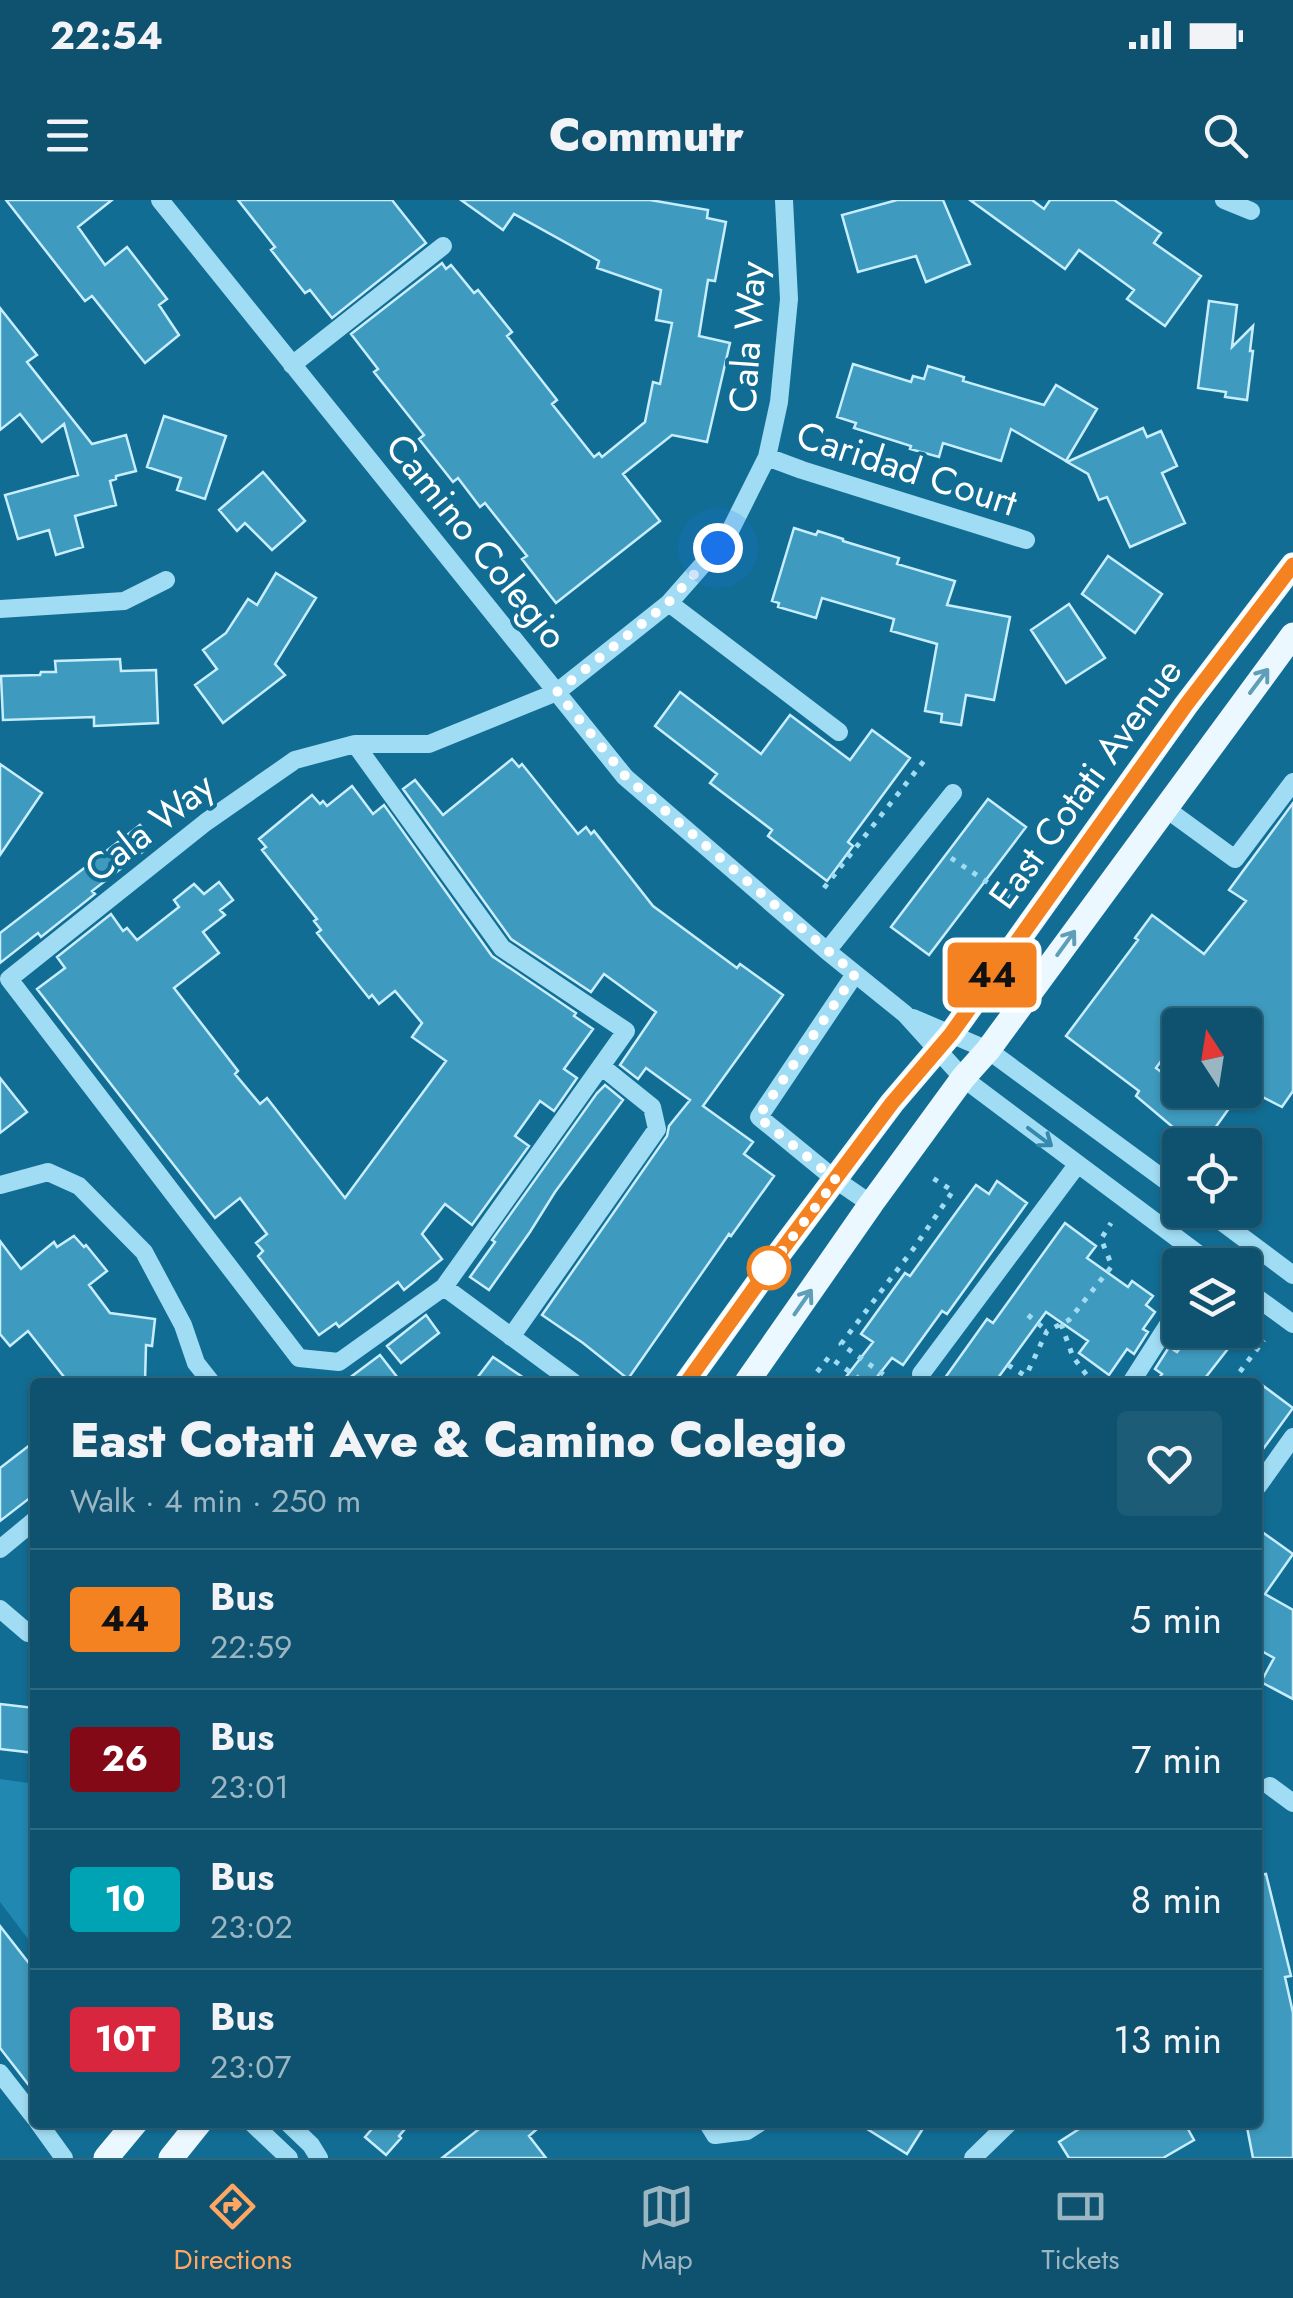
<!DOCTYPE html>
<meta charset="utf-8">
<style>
body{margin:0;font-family:Jost,sans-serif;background:#1c5c77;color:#f1f3f6;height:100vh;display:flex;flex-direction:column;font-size:38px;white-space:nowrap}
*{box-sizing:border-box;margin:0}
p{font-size:32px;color:#9bb6c3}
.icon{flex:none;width:55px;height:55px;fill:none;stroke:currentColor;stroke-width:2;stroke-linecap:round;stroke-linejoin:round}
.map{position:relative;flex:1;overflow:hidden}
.drawer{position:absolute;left:30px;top:1178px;width:1232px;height:750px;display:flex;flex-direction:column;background:#0e526f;border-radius:10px;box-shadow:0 2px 8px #0004,0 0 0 2px #2e6982}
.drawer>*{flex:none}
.badge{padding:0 20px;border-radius:8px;font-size:35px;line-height:65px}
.needle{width:65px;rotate:348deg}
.fabs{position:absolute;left:1162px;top:808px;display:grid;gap:20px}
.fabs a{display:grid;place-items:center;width:100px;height:100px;border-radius:10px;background:#0e526f;box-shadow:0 2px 8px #0004,0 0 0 2px #2e6982;font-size:50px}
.you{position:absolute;width:50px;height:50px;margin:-25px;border:8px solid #fff;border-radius:50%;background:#1a73e8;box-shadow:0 0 0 15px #1a73e833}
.map>.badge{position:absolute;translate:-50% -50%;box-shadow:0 0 0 5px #fff}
.round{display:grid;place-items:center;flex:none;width:105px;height:105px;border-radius:10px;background:#1c5c77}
.head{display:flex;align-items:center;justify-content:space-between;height:170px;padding:0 40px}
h1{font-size:48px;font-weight:800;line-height:75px}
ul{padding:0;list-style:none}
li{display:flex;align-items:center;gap:30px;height:140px;padding:0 40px;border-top:2px solid #2e6982}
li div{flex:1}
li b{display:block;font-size:38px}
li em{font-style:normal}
li .badge{min-width:110px;font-weight:700;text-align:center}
.status{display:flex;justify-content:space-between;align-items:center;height:70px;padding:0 50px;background:#0e526f;direction:ltr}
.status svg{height:28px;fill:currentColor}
header{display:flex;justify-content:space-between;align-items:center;height:130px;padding:0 40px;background:#0e526f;font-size:45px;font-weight:800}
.tab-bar{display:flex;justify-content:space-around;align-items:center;height:140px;border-top:2px solid #2e6982;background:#0e526f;font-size:28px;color:#9bb6c3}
.tab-bar a{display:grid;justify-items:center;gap:5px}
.tab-bar .selected{color:#ffa762}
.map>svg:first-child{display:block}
.green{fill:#2188b1}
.building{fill:#3e9abe;stroke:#c8eefd;stroke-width:2.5}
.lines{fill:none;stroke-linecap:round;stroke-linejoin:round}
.path{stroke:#a0dcf3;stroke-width:5;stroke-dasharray:5 8;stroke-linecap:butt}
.minor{stroke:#a0dcf3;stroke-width:18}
.major{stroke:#ecf8ff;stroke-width:25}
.oneway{stroke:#5e9eb9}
.oneway2{stroke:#3689ac}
.line-casing{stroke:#fff;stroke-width:22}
.line{stroke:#f58220;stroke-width:15}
.walk{stroke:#fff;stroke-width:10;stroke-dasharray:0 18}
.stop-dot{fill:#fff;stroke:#f58220;stroke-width:5}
.labels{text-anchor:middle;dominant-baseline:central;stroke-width:8;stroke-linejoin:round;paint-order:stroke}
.street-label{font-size:38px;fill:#fff;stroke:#126d94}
</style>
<div class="status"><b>22:54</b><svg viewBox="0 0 49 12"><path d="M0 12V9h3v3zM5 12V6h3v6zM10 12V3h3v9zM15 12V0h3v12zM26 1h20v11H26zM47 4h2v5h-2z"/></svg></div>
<header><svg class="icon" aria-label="menu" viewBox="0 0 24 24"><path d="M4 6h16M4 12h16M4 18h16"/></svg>Commutr<svg class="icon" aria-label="search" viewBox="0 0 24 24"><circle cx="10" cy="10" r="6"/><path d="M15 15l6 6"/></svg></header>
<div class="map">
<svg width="1293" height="1958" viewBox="0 0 1293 1958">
<rect width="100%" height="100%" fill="#126d94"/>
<path class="green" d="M0,1579L35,1584V1748L0,1702Z"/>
<path class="building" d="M6,0H112L78,27L105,65L127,47L167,99L159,105L179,135L145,163L92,96L85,101Z
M238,0H392L426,43L332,118L310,90L305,93L271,50L275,47Z
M461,0H650L708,10L707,18L726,22L715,81L708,80L699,136L730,143L707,242L672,235L623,274L660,321L556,403L522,359L527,356L485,303L480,307L458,278L453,282L419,239L424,235L374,172L378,169L351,134L442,63L446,69L451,65L474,93L478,90L512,132L507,136L557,200L552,204L594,257L599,253L602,257L645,222L653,182L660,184L672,123L656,120L661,90L597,68L599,61L514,14L503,30Z
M897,0H943L970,64L926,82L916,56L858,72L842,15Z
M970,0H1032L1044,9L1050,0H1114L1161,33L1154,43L1201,76L1165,126L1127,99L1134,90L1079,50L1065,69Z
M1209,101L1237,105L1232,147L1253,126L1250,151H1253L1247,200L1225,197L1226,192L1198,188Z
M0,108L37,155L27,162L92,244L126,235L136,271L116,276V279L110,281L116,305L75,316L83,347L56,355L49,330L18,339L5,295L78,275L64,224L42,242L20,214L0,230Z
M853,164L911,182L913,176L924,179L928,166L964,177L963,181L1044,205L1056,185L1097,209L1066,261L1011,229L1001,261L943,243L939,257L910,249L911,246L854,228L856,223L837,217Z
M164,216L226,236L205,299L177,290L181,278L147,267Z
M1143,228L1147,237L1161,231L1177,266L1162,273L1185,323L1130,347L1107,297L1099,300L1088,274L1067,262Z
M263,272L305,321L272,350L245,323L237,331L219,310Z
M794,328L816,335L818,331L843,339V341L899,358L897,364L955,381L947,405L1010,417L994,500L966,495L961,525L941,522L942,514L925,511L937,444L891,431L894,419L822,398L816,418L778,407L779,403L772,401Z
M1108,356L1162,394L1135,433L1082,394Z
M276,373L316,398L275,464L285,475L223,523L195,485L217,469L203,450L226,433L248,399L257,405Z
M1069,404L1105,458L1066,483L1031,430Z
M120,459L121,471L156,470L158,523L94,526V517L3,520L1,476L40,475L41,472H56L55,461Z
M680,492L761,554L790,515L850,560L872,530L910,558L848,642L853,646L827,681L768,636L772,630L710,583L717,574L655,526Z
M512,559L519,567L522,564L578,634L586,627L591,634L594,631L653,706L737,768L740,764L783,795L703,906L753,942L744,954L774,976L731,1036L729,1034L628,1179L583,1143L542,1115L667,936L669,926L690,900L646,868L638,879L620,865L656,812L604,774L591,792L511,739L403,589L415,580L443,615Z
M0,564L42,593L0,655Z
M352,586L373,614L384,605L492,756L576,813L574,816L593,829L564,869L577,878L554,911L540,901L515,936L529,946L472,1025L445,1004L422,1034L442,1059L404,1090L398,1082L339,1127L336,1123L319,1135L258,1056L263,1051L256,1043L267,1034L240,998L215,1018L37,789L65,768L57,757L111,714L123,731L127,728L137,740L179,707L174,700L194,684L204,694L219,682L233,700L220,710L225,715L203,732L219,753L174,788L238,871L235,874L260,904L267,898L345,998L446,861L412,837L422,823L395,791L379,804L372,795L369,798L317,733L321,730L314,721L317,719L262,650L266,647L259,639L312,595L320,604L323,601L327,606Z
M988,599L1026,627L929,755L891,727Z
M1293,603V891L1282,907L1245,888V825H1180V835L1156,868L1180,886V890H1242L1203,945H1194L1136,896L1139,891L1066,836L1138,740L1135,738L1152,715L1204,754L1246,701L1229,690Z
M140,625L154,643L92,691L95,694L41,737L38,733L0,763V733Z
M0,878L27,912L0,933Z
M605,885L623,900L555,992L530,1032L489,1090L470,1077L495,1042L492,1040L597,893Z
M997,981L1027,1003L947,1114L942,1111L903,1165L892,1158L873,1182H842L873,1142L861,1134L905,1073L910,1076L976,985L989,994Z
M1065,1023L1096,1046L1087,1058L1128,1087L1132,1081L1153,1096L1146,1105L1155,1112L1143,1129L1148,1132L1134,1154L1127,1149L1109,1175L1079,1153L1088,1141L1046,1112L995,1182H942L987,1119L993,1123Z
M74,1036L84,1047L86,1045L107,1071L89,1085L110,1113L155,1119L152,1146L146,1145L145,1182H68L28,1131L10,1146L0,1134V1041L21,1069L54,1042L57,1047Z
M426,1115L439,1133L401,1163L387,1146Z
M1194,1130H1199L1227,1150L1202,1182H1156L1162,1174L1155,1169L1169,1147L1177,1152Z
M380,1155L401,1182H344Z
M493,1157L530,1182H474Z
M1258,1182L1293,1208L1258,1256Z
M35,1241V1294L0,1321V1268Z
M1258,1329L1293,1354L1265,1394L1293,1410V1499L1261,1482L1274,1458L1258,1449Z
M0,1504L35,1508V1553L0,1549Z
M1266,1674L1291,1776L1285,1777L1293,1813V1958H1253L1246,1922H1258V1675Z
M0,1726L35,1771V1893L0,1848Z
M378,1922H411L399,1936L401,1938L386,1955L365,1937Z
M488,1922H545L529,1936L546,1958H442Z
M856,1922H927L907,1954Z
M1090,1922H1184L1194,1940L1163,1958H1069L1059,1942Z"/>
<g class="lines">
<path class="path" d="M951,658L1011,698
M824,688L927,557
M1028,1115L1047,1131
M1061,1124L1073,1157L1092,1182
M1008,1165L1035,1182
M809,1182L829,1157L864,1182
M894,1182L841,1144L914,1048L953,991L928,975
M1023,1182L1047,1131L1069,1120L1112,1066L1101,1039L1111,1023
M1232,1182L1264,1140"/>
<path class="minor" d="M160,0L625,577L827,751L905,814L963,878L1213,1065
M1224,0L1251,11
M292,165L443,46
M767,257L802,270L1026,340
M669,403L839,532
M0,409L124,401L166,380
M355,544L502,748L626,831L444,1087
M1165,608L1235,659L1293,582
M827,751L953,593
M855,774L759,917L836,980L871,1004
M913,818L988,850L1180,991
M0,985L48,972L79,986L144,1052L183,1125L196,1163L211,1182
M1206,1010L1293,1075
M1245,1089L1293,1124
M511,1137L657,929L652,907L601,866
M921,1174L1077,965
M1132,1181L1180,1106
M573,1182L444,1087L339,1162L299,1158L9,779L206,622L295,560L355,544H429L557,492L669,403L727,337L767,257L779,202L789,99L784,0
M1258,1286L1293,1237
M0,1349L35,1320
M0,1409L28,1433L35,1430
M1270,1586L1293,1603
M0,1873L35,1918
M38,1922L64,1958
M251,1922L289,1958
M287,1922L311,1945L319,1958
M707,1922L715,1935L747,1931L761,1922
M973,1958L1010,1922"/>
<path class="major" d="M687,1182L781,1051L892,903L951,834L1186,505L1293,365
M747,1182L871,1004L963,878L988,850L1293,435
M106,1958L136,1922
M171,1958L200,1922"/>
</g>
<defs><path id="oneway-shaft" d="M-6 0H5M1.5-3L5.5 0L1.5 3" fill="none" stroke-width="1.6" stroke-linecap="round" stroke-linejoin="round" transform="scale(2.5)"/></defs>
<g class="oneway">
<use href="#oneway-shaft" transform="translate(1259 481) rotate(-53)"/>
<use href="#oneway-shaft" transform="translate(1066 743) rotate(-54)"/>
<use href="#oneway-shaft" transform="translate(803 1102) rotate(-55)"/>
</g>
<use class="oneway2" href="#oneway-shaft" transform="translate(1040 937) rotate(37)"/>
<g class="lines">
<g class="line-casing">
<path id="line" d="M687,1182L781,1051L892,903L951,834L1186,505L1293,365"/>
</g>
<use href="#line" class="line"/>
<path class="walk" d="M718,348L668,403L557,492L626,577L855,774L758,917L836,980L769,1068"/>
</g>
<circle class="stop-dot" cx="769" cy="1068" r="20"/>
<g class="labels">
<g class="street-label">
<text transform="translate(747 137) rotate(-86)">Cala Way</text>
<text transform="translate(907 268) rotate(18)">Caridad Court</text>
<text transform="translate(477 341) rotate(51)">Camino Colegio</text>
<text transform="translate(1085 583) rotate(-54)">East Cotati Avenue</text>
<text transform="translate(149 627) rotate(-38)">Cala Way</text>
</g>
</g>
</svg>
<div class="fabs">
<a><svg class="needle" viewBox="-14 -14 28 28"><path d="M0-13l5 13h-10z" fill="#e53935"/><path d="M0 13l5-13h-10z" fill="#9bb6c3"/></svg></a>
<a><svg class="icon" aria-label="locate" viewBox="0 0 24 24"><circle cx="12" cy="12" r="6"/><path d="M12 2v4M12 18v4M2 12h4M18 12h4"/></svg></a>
<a><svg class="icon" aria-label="layers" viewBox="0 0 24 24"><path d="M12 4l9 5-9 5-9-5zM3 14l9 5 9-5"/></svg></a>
</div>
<div class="you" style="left:718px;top:348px"></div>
<b class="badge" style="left:992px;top:775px;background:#f58220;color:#111">44</b>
<section class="drawer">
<div class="head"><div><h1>East Cotati Ave &amp; Camino Colegio</h1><p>Walk · 4 min · 250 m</p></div><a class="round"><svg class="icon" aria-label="heart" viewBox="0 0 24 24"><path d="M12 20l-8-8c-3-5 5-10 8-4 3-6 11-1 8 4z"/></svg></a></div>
<ul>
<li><span class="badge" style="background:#f58220;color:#111">44</span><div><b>Bus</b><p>22:59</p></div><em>5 min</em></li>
<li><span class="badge" style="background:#840916;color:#fff">26</span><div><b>Bus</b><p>23:01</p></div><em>7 min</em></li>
<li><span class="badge" style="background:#00a3b4;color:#fff">10</span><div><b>Bus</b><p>23:02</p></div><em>8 min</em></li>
<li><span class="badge" style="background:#d7263d;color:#fff">10T</span><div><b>Bus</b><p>23:07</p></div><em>13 min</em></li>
</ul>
</section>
</div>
<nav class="tab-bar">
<a class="selected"><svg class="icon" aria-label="directions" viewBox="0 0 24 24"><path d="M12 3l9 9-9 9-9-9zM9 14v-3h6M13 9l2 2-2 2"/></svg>Directions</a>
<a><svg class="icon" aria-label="map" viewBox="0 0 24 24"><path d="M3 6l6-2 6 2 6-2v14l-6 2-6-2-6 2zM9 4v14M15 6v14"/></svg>Map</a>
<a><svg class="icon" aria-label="tickets" viewBox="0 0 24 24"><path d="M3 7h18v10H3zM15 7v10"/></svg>Tickets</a>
</nav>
